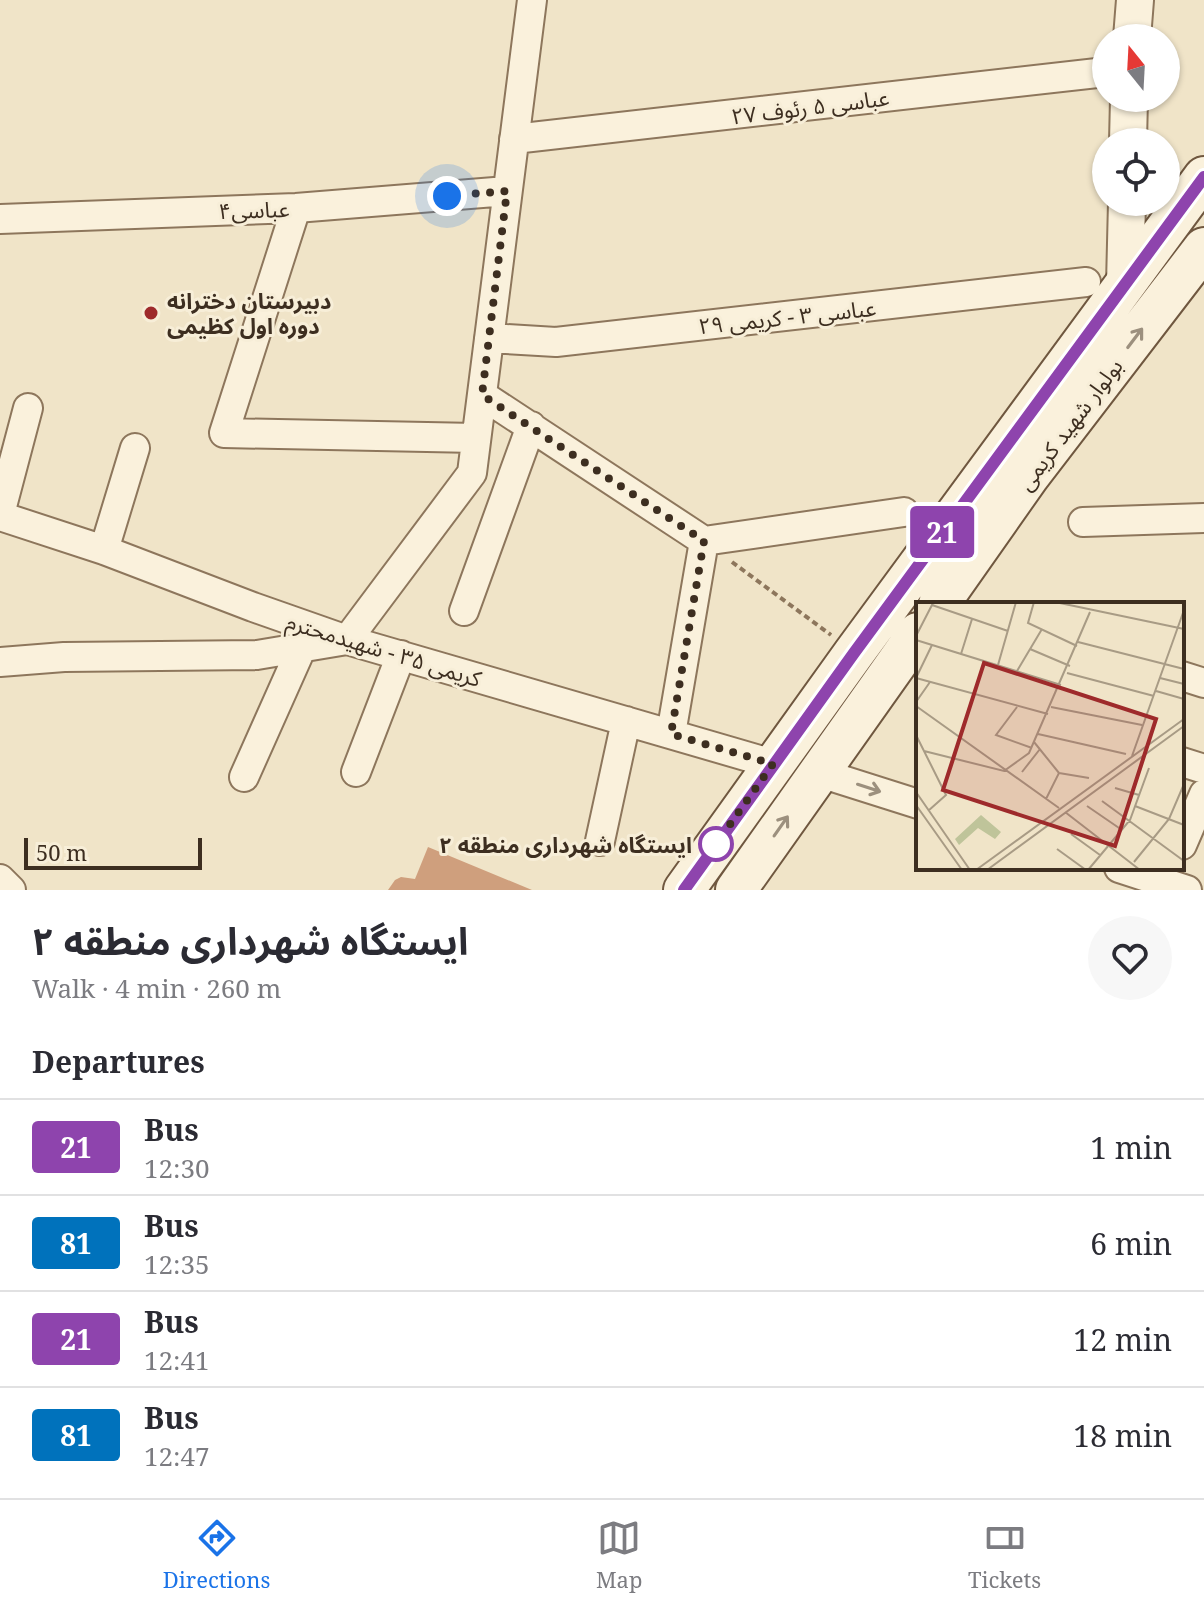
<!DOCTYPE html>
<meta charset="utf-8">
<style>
body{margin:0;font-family:"Noto Serif","Noto Sans Arabic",serif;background:#f7f7f7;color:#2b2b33;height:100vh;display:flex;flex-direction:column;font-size:30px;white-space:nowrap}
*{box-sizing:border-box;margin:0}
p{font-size:26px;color:#7c7c81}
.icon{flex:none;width:44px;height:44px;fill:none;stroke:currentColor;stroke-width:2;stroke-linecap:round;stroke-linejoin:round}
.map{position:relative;height:890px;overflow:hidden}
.panel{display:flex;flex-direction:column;background:#fff;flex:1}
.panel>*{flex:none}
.badge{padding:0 16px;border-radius:6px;font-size:28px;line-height:52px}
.needle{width:52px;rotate:342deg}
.controls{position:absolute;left:1092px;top:24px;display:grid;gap:16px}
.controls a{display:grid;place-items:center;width:88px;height:88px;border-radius:50%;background:#fff;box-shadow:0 2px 6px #0004;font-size:40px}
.scale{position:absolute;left:24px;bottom:20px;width:178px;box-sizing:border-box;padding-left:8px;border:4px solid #3d2e20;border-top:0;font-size:22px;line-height:28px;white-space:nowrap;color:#3d2e20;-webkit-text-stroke:6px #f7eed8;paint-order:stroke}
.you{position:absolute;width:40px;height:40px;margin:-20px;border:6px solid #fff;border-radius:50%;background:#1a73e8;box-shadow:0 0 0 12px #1a73e833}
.map>.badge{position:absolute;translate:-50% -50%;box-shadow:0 0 0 4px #fff}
h2{padding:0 32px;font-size:30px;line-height:72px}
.round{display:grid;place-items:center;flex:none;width:84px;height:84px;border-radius:42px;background:#f7f7f7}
.headline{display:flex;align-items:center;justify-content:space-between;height:136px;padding:0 32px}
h1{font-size:38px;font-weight:700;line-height:60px}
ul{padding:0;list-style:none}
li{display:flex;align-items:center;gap:24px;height:96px;padding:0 32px;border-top:2px solid #e1e1e2}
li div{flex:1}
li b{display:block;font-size:30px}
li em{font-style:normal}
li .badge{min-width:88px;font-weight:700;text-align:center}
.tab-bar{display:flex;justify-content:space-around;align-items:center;height:112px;border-top:2px solid #e1e1e2;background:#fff;font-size:22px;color:#7c7c81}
.tab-bar a{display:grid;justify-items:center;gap:4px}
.tab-bar .active{color:#1a73e8}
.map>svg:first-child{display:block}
.building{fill:#cf9f7d}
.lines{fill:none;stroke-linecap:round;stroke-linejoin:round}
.minor-casing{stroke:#8d765c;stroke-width:32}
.tertiary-casing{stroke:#8d765c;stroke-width:40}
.secondary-casing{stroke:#6f573f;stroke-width:44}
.path{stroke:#8d765c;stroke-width:4;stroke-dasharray:6 4;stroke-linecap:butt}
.minor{stroke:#faf1dc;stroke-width:28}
.tertiary{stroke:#faf1dc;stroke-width:36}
.secondary{stroke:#faf1dc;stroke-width:40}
.oneway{stroke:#9c907e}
.line-casing{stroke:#fff;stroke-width:18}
.line{stroke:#8e44ad;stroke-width:12}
.walk{stroke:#3d2e20;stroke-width:8;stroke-dasharray:0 14.4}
.poi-dot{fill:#9e2a2b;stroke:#f7eed8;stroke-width:3}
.stop-dot{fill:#fff;stroke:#8e44ad;stroke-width:4}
.labels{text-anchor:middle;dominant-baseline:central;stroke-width:6;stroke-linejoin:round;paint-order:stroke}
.street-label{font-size:22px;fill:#3d2e20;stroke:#f7eed8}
.poi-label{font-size:22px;font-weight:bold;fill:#3d2e20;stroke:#f7eed8;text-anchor:start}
.stop-label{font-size:22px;font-weight:bold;fill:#3d2e20;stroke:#f7eed8;text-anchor:end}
.inset-road{fill:none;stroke:#a89b85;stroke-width:2}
.view{fill:#9e2a2b;fill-opacity:0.15;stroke:#9e2a2b;stroke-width:4}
.inset-edge{fill:none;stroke:#3d2e20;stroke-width:4}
</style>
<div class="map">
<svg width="1204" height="890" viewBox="0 0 1204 890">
<rect width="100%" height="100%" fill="#f0e4c8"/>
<path class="building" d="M428,847L532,890H388L395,880L401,877L415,879Z"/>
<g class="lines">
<g class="minor-casing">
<path id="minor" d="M514,139L1106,72
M296,208L224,433L476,438
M0,219L296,208L507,191
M489,338L556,342L1086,282
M482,395L704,541L671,734
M0,514L28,408
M0,516L104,550L253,607L347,640L773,764
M1083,522L1204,518
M704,541L904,512
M104,550L135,448
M464,611L531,426
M0,662L64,657L257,655L347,640L472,473L532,0
M1182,676L1204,683
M1182,762L1204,769
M356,772L401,655
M820,773L918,804
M244,777L302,647
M600,841L626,721
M1182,845L1204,794
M1119,868L1187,890
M0,879L11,890"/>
</g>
<g class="tertiary-casing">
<path id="tertiary" d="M1132,38L1135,0
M1128,142L1129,98
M1125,284L1127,202"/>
</g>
<g class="secondary-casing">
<path id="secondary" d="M939,604L1029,476L1204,248
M684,890L854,653L1204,177
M736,890L918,633"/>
</g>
<path class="path" d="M732,562L831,635"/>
<use href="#minor" class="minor"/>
<use href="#tertiary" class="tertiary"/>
<use href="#secondary" class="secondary"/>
</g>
<defs><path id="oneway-shaft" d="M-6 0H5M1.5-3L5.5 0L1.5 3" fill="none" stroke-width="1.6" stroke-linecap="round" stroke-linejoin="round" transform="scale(2)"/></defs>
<g class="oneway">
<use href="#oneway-shaft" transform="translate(1135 338) rotate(-53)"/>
<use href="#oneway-shaft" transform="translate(869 788) rotate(18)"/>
<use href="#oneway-shaft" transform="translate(781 826) rotate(-55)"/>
</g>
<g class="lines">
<g class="line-casing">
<path id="line" d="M684,890L854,653L1204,177"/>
</g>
<use href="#line" class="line"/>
<path class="walk" d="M447,196L507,191L482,395L704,541L671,734L773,764L716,844"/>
</g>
<circle class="poi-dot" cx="151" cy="313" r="8"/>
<circle class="stop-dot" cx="716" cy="844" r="16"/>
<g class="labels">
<g class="street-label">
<text transform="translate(810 106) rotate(-7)">عباسی ۵ رئوف ۲۷</text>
<text transform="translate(254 209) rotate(-2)">عباسی۴</text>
<text transform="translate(787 316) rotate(-6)">عباسی ۳ - کریمی ۲۹</text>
<text transform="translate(1069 424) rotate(-53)">بولوار شهید کریمی</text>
<text transform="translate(384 649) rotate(17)">کریمی ۳۵ - شهیدمحترم</text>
</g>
<g class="poi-label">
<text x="167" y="300">دبیرستان دخترانه<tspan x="167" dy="25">دوره اول کظیمی</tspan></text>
</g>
<g class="stop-label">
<text x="692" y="844">ایستگاه شهرداری منطقه ۲</text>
</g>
</g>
<g transform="translate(916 602)">
<rect width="268" height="268" fill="#f0e4c8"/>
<path d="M65,213L85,230L79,237L62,226L43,243L39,237Z" fill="#bfc49a"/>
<path class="inset-road" d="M118,0L112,21L161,44M139,0L268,27M16,3L92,29M0,34L17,1M0,38L145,83M162,40L268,67M114,47L154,64M45,52L56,17M82,63L100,0M101,69L126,27M151,71L238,94M0,76L132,112M0,76L16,43M244,76L268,82M240,89L268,97M0,100L14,80M0,104L143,206M101,105L80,133L116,146M135,105L226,123M122,132L210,152M0,133L30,193L12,209M118,140L143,171L130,197M8,149L88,169L113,151L174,10M216,154L268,8M106,170L124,147M143,171L173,176M199,186L223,193M0,190L54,268M186,199L268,259M0,203L46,268M171,204L206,228M219,204L268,223M149,210L224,268M155,232L184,253M141,247L170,268M218,260L253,217L268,182M60,268L268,117M71,268L268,124M172,268L214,218L233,166"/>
<path class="view" d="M68,61L240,117L199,244L27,188Z"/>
<rect width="268" height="268" class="inset-edge"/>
</g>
</svg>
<div class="controls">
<a><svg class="needle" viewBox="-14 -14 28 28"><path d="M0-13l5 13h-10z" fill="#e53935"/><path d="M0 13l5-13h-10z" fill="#7c7c81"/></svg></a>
<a><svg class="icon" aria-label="locate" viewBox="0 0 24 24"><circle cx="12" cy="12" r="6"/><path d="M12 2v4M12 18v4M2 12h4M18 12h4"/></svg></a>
</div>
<div class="scale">50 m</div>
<div class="you" style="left:447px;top:196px"></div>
<b class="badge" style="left:942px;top:532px;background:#8e44ad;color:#fff">21</b>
</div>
<section class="panel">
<div class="headline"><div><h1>ایستگاه شهرداری منطقه ۲</h1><p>Walk · 4 min · 260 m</p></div><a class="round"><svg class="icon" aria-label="heart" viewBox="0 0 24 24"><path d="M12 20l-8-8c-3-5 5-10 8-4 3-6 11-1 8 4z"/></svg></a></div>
<h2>Departures</h2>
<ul>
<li><span class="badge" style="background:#8e44ad;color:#fff">21</span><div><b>Bus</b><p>12:30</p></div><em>1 min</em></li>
<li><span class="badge" style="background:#0072bc;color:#fff">81</span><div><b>Bus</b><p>12:35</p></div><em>6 min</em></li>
<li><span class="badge" style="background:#8e44ad;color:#fff">21</span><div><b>Bus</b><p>12:41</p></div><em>12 min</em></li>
<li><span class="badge" style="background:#0072bc;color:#fff">81</span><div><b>Bus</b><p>12:47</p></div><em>18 min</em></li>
</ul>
</section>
<nav class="tab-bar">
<a class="active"><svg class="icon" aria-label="directions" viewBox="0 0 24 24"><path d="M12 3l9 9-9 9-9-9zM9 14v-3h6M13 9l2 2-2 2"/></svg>Directions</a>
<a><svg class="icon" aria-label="map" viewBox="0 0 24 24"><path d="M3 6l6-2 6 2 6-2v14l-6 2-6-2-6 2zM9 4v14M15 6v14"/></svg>Map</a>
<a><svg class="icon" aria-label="tickets" viewBox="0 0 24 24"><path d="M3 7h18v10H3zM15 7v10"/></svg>Tickets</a>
</nav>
